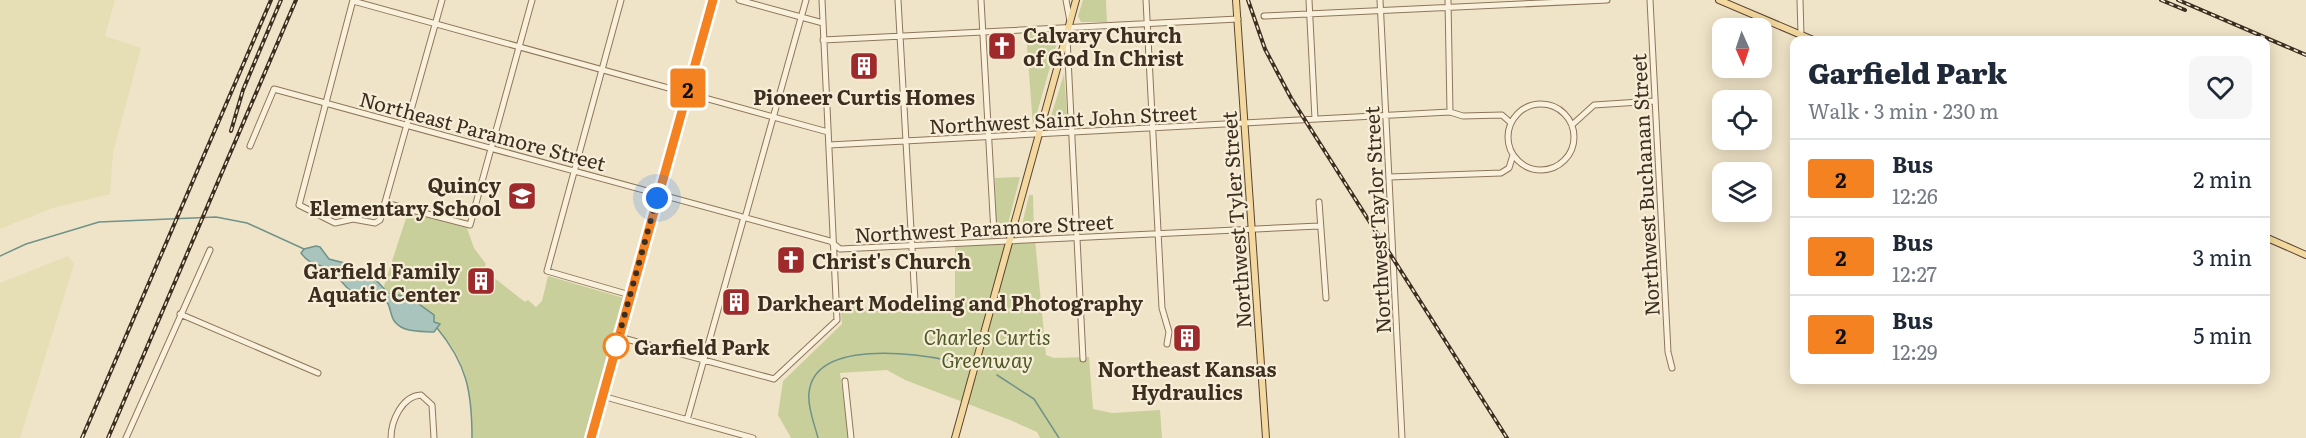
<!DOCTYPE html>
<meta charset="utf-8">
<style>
body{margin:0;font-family:Literata,serif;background:#f6f6f7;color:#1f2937;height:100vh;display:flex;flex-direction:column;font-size:22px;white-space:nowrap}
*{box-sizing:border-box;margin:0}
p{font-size:20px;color:#747a83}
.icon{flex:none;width:33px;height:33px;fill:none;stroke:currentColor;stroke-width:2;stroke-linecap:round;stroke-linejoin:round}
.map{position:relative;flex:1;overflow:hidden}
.side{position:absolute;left:1790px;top:36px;width:480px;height:348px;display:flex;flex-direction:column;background:#fff;border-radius:12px;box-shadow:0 3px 15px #0003}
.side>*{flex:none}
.badge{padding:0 12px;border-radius:4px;font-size:21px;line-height:39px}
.needle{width:39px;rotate:177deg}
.fabs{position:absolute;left:1712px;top:18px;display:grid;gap:12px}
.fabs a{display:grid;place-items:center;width:60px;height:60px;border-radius:12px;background:#fff;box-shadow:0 3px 15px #0003;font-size:30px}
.you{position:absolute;width:30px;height:30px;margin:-15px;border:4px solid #fff;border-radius:50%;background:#1a73e8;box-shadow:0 0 0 9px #1a73e833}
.map>.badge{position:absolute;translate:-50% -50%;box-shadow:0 0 0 3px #fff}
.round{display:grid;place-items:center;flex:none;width:63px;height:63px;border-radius:12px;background:#f6f6f7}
.overview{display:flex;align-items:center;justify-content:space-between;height:102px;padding:0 18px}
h1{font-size:28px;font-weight:800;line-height:45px}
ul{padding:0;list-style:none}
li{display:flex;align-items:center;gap:18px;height:78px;padding:0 18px;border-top:2px solid #e0e1e3}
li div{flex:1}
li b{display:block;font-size:22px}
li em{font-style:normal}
li .badge{min-width:66px;font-weight:700;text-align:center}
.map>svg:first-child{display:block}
.farmland{fill:#e6deb5}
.green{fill:#c9cf9b}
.water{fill:#a9c4bc;stroke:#6f938a;stroke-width:1.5}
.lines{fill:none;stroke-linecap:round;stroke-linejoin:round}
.stream{stroke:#6f938a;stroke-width:1.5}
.minor-casing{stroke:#8d765c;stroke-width:7}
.major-casing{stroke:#5b4430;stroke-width:8}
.minor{stroke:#faf1dc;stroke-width:5}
.major{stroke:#f3d9a0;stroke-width:6}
.rail-casing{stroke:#3d2e20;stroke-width:4}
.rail{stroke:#f7eed8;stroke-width:1.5;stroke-dasharray:4.5;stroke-linecap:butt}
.line-casing{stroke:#fff;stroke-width:14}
.line{stroke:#f58220;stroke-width:9}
.walk{stroke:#3d2e20;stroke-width:6;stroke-dasharray:0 10.8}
.stop-dot{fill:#fff;stroke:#f58220;stroke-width:3}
.labels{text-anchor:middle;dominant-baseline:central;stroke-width:4.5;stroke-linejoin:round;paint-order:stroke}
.poi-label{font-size:20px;font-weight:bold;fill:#3d2e20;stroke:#f7eed8;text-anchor:start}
.street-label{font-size:20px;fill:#3d2e20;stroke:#f7eed8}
.park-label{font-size:20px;font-style:italic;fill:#4d5a26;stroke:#f7eed8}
.stop-label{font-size:20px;font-weight:bold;fill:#3d2e20;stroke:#f7eed8;text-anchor:start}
</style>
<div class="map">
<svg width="2306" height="438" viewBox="0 0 2306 438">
<rect width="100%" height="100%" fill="#f0e4c8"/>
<path class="farmland" d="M0,0H115L105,36L141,48L113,153L110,194L53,208L0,229Z
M68,256L74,264L20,438H0V283Z"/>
<path class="green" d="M1083,0H1106L1107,22H1081L1078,16Z
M1060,32L1033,127L1026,33Z
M1064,74L1068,128L1052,130L1048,126Z
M1020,177L1006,232L1001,237L991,238V233H997L1001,228V223L996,222L995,178Z
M1029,195H1033L1034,236H1032L1021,229Z
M408,212L467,228L474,248L486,264L483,269L525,302L528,300L536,307L542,301L548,276L624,298L587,438H472C472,398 468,359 438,330C424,316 403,306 387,296L383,289Z
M1035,239L1046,355L1054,358L1089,357L1093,409L1112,413L1160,410L1162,438H1040L1037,432L1010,420L905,380L887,370L840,373L849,438H791L778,415L783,381L842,324L840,304L919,314L915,301L955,299V244Z"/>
<path class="water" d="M316,246L320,247L329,259L352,265L361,277L376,280L388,293L409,297L434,315V322L440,324L434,332C421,331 404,333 395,322C389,315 392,303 382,298C375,295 366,297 359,295C347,291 343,282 335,274C326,263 311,268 301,253L304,249Z"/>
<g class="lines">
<path class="stream" d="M0,256L26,244L99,222L216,217L247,223L304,249
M437,328C467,364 472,392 472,438
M997,375L1034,399L1059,438
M818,438C815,426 807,406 809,393C814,339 916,353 951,361"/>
<g class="minor-casing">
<path id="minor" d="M353,0L299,205L335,223L353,219L375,223L380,220L442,0
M621,0L547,271L630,295
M739,0L823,23
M898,0L915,301
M981,0L994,233
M1066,0L1070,21
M1146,0L1162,308L1169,332L1167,344
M1309,0L1315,119
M1380,0L1402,438
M1448,0L1450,112
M1650,0L1668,352L1672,368
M1800,0L1801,35
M353,1L828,132
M1264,16L1607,0
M1067,38L1083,359
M823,40L1238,19
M1508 137a33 33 0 1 1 66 0a33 33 0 1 1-66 0Z
M1572,125L1594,105L1655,101
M829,145L1450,112L1463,116L1502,115L1511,123
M250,146L274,89L830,241L840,249L1319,226
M1389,177L1501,173L1509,168L1513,155
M1319,202L1326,298
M385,203L470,225L532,0
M745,218L806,0
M180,314L318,373
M619,337L774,379L837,320L822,0
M845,381L851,438
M602,396L753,438
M687,420L744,217
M126,438L210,250
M391,438C391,421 402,396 421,395L432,405L434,438"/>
</g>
<g class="major-casing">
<path id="major" d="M1236,0L1266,438
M1719,0L1813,40
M2265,237L2306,255
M591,438L713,0
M955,438L1076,0"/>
</g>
<use href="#minor" class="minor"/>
<use href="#major" class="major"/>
<g class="rail-casing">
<path id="rail" d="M1248,0L1265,49L1291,98L1507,438
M2161,0L2185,10
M2178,0L2306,55
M231,131L243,90L281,0
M82,438L271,0
M108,438L296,0"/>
</g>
<use href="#rail" class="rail"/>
</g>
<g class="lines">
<g class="line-casing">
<path id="line" d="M591,438L713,0"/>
</g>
<use href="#line" class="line"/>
<path class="walk" d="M616,346L657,198"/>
</g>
<defs>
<g id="church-square" transform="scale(1.5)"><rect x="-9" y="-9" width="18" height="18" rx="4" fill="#9e2a2b" stroke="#f7eed8"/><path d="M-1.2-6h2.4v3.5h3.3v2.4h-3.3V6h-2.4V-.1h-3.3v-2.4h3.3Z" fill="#fff"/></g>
<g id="building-square" transform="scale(1.5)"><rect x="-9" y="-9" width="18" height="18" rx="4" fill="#9e2a2b" stroke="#f7eed8"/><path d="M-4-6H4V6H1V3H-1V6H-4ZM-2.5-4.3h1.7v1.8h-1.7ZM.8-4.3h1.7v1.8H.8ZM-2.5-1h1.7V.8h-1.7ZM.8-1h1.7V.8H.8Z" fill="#fff"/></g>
<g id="school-square" transform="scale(1.5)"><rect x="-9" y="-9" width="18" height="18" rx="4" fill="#9e2a2b" stroke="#f7eed8"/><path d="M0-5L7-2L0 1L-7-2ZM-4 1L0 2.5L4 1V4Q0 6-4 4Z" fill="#fff"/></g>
</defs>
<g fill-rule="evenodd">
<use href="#church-square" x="1002" y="46"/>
<use href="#building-square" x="864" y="66"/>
<use href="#school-square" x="522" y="196"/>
<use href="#church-square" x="791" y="260"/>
<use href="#building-square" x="481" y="281"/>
<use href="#building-square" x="736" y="302"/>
<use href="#building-square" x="1187" y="338"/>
</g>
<circle class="stop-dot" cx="616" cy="346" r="12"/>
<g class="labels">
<g class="poi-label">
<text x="1023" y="34">Calvary Church<tspan x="1023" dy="23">of God In Christ</tspan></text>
<text x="864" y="96" text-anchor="middle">Pioneer Curtis Homes</text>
<text x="501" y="184" text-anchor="end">Quincy<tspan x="501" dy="23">Elementary School</tspan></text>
<text x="812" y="260">Christ's Church</text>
<text x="460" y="270" text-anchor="end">Garfield Family<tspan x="460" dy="23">Aquatic Center</tspan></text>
<text x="757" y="302">Darkheart Modeling and Photography</text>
<text x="1187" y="368" text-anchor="middle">Northeast Kansas<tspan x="1187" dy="23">Hydraulics</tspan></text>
</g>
<g class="street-label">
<text transform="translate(1063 118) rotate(-3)">Northwest Saint John Street</text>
<text transform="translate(483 130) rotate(15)">Northeast Paramore Street</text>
<text transform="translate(1644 185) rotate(-93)">Northwest Buchanan Street</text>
<text transform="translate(1235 220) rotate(-94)">Northwest Tyler Street</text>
<text transform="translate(1376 220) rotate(-93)">Northwest Taylor Street</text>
<text transform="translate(984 227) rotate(-3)">Northwest Paramore Street</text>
</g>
<g class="park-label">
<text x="987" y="336">Charles Curtis<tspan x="987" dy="23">Greenway</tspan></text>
</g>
<g class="stop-label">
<text x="634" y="346">Garfield Park</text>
</g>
</g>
</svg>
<div class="fabs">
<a><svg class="needle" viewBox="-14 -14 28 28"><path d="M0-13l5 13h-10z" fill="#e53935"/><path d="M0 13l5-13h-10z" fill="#747a83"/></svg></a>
<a><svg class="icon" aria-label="locate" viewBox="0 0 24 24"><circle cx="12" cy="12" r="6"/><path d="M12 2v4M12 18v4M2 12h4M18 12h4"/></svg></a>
<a><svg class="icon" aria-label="layers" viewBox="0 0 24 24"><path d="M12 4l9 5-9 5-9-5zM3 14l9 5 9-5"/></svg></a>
</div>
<div class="you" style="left:657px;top:198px"></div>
<b class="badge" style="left:688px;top:88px;background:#f58220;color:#111">2</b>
<section class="side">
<div class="overview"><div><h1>Garfield Park</h1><p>Walk · 3 min · 230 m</p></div><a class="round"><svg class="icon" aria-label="heart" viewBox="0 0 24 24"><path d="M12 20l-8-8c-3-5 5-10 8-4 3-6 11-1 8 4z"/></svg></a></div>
<ul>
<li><span class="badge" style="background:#f58220;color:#111">2</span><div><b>Bus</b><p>12:26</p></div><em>2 min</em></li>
<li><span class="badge" style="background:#f58220;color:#111">2</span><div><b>Bus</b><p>12:27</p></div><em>3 min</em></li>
<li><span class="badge" style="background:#f58220;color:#111">2</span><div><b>Bus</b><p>12:29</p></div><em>5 min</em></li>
</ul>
</section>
</div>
